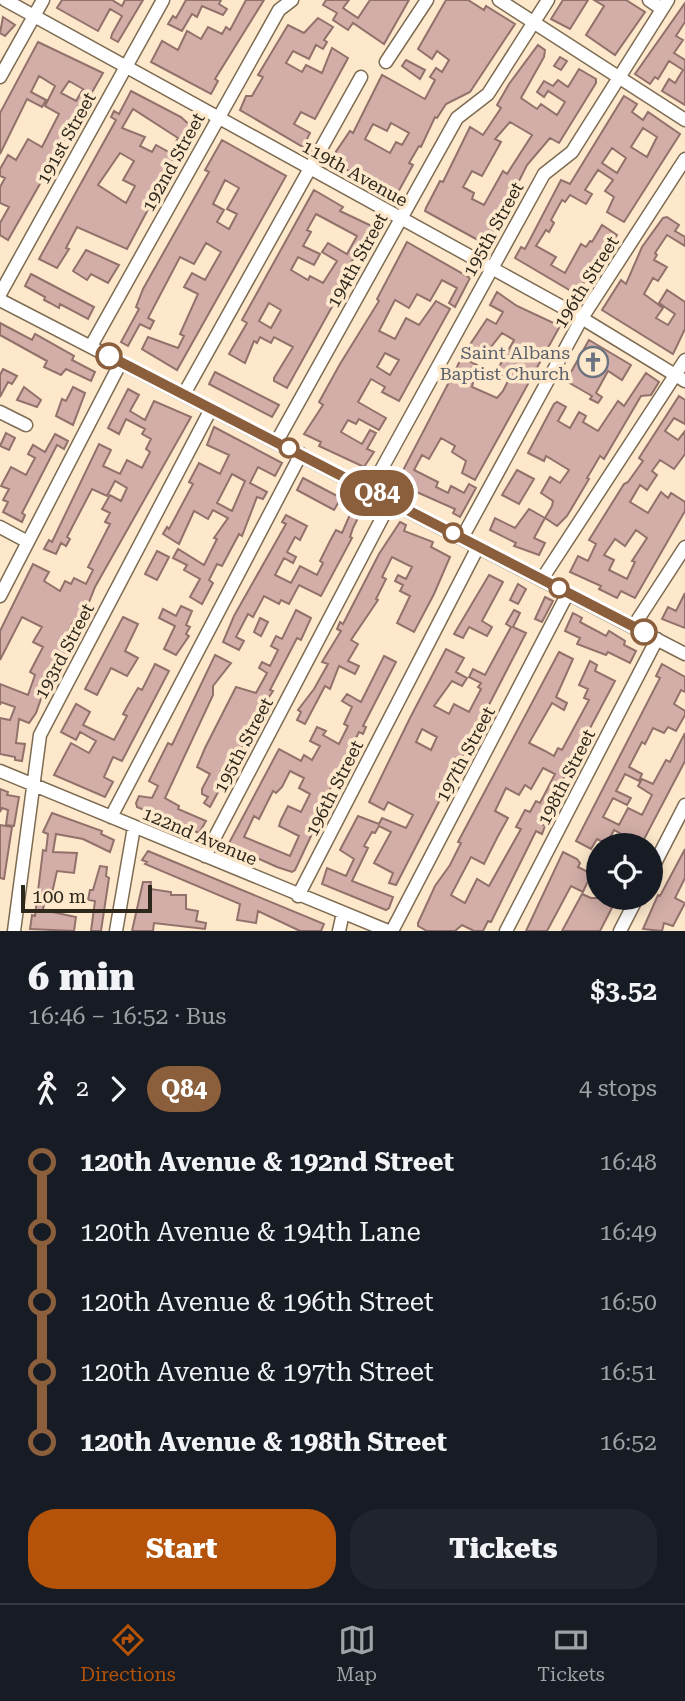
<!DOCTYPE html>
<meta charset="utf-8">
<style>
body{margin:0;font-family:"Roboto Serif",serif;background:#20242c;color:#f1f3f6;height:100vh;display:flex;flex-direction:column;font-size:26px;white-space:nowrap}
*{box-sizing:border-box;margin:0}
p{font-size:23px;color:#9ea1a6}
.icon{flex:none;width:38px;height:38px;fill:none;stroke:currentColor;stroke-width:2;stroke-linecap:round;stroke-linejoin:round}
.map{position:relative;height:931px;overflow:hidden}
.details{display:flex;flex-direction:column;background:#171b24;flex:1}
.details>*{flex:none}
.badge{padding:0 14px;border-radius:23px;font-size:24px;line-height:46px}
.buttons{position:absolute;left:586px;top:833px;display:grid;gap:14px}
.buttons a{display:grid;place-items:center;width:77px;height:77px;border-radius:50%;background:#171b24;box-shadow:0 4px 18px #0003;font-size:35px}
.scale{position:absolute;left:21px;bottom:18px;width:131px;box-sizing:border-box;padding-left:7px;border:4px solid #2e271c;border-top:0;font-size:19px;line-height:24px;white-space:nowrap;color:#2e271c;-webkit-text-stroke:5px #fde8cb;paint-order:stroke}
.map>.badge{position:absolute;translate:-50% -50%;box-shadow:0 0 0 4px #fff}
.legs{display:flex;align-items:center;gap:10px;height:77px;padding:0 28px;font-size:23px}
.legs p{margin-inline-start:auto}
.head{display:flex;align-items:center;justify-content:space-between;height:119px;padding:0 28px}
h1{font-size:38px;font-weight:800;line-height:52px}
.cta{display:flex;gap:14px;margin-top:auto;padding:14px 28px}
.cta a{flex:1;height:80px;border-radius:28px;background:#b45309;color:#fff;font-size:28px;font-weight:800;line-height:80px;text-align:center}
.cta a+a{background:#20242c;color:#f1f3f6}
ul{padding:0 28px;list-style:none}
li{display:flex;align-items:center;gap:24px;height:70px;font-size:26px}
li i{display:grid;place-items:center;width:10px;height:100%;margin:0 9px;background:currentColor}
li i::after{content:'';width:18px;height:18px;margin:-9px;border:5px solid;border-radius:50%;background:#171b24}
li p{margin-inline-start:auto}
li:first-child i{background:linear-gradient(#0000 50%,currentColor 0)}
li:last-child i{background:linear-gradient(currentColor 50%,#0000 0)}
.tab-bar{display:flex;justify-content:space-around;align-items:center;height:98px;border-top:2px solid #363941;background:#171b24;font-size:19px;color:#9ea1a6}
.tab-bar a{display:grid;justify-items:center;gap:4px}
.tab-bar .selected{color:#b45309}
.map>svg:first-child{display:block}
.building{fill:#d3aea8;stroke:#93716b;stroke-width:2;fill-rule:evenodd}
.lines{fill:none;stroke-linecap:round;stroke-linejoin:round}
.minor-casing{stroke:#7e6c52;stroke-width:15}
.minor{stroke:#fff;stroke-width:12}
.line-1-casing{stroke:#fff;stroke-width:16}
.line-1{stroke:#8b5e3c;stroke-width:10}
.stop-1-dot{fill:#fff;stroke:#8b5e3c;stroke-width:3.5}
.labels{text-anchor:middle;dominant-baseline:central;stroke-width:7;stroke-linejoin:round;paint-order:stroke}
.street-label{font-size:18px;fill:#2e271c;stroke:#fde8cb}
.worship-label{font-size:18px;fill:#5b616d;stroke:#fde8cb;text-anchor:end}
</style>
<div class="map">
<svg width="685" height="931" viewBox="0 0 685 931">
<rect width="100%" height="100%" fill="#fde8cb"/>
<path class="building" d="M62,0H112L122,6L125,0H143L118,42L111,38L112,34L122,16L110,9L98,31L57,8Z
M186,0H221L219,4L227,9L223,15L202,6L197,17L192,14L182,31L168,24L173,16L176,18Z
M246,0H264L215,79L218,81L211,94L151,62L162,41L178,50L187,31L201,39L208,27L222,34L226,27L230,30Z
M326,0H349L343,8L358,18L370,0H409L384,44L353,23L348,30L333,20L337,13L323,5Z
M446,0H468L484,10L486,6L515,24L470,92L446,104L437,118L435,117L421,147L419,146L409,163L413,165L396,196L332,162L331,159L350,131L353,133L382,75L425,99L435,80L430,77L436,68L442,72L449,60L437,51L432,59L418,49ZM391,123L409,133L402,145L396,142L390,153L365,139L373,124L387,131Z
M563,0H588L570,29L551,19Z
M594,0H626L645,12L615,55L586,35L604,6Z
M685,3V22L676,36L683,40L674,53L685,60V105L662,91L669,79L675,83L683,70L669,61L658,79L655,77L650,84L635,74Z
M3,17L15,25L5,36L0,33Z
M318,18L333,27L324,40L327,42L323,49L316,45L309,59L293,51L286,63L302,72L306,65L322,73L332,48L348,58L315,119L301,112L294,124L310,133L303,147L240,110L246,96H252L263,77L258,75L288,25L304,33Z
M38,42L103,73L8,240L0,235V223L9,207L0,203V187L5,178L0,176V169L8,155L16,160L28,139L42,147L59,114L45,106L55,86L39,76L31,92L46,100L42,107L27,99L0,154V113ZM69,81L83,89L76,101L61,93Z
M538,45L545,50L544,57L521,98L537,109L541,104L557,115L565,102L548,91L544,97L537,92L544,81L553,86L558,80L568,87L579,69L596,79V83L559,143L550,138L527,165L487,245L425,211L426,208L440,181L443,182L470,127L483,135L501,108L497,105L509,84ZM510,122L532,135L507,174L503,171L484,205L472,199L474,193L463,187L472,171L482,176L501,142L495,139Z
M560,57L567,61L561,70L554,66Z
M406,60L425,70L420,79L402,66Z
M131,91L181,117L193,128L178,154L171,150L178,138L133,109L122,128L145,137L140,146L152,152L156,145L174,155L169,170L127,249L77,227L66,248L69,249L57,268L39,259L116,120L111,117L114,111L119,114ZM120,153L134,161L123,180L135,186L126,203L98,185Z
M624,96L637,104L632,112L643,120L648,112L680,134L624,222L607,212L614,197L605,191L613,180L598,170L585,190L592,194L586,204L570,195L565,202L562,200L551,220L554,223L549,232L546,230L536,246L556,257L551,265L565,273L581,244L586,247L590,241L592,242L602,225L617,235L598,263H593L578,295L515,258L521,247L525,249L561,180L570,184ZM643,128L657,137L647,157L631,147ZM612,148L626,158L617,173L602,163Z
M222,140L286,176L177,370L142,349L148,337L178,348L184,336L180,334L198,294L184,287L192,273L205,280L221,252L206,243L194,264L180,257L148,318L154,321L150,329L140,324L128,346L121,342L139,309L136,307L143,289L209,172L205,170ZM225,180L239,188L227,209L237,214L229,229L217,222L224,210L213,204Z
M314,190L343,207L340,211L378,229L363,256L358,254L349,264L339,282L344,285L287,388L274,381V378L293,347L274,337L271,343L260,337L257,343L254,341L245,363L229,354L247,323L242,320ZM316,214L357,236L347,254L328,243L322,252L337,261L323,283L310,276L308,280L291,270L298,257L314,265L320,254L303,246L311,232L307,230ZM269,303L281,310L271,328L259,321Z
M667,217L679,225L675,231L685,237V246L667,235L655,253L657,255L654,260L667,267L658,281L653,278L644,294L663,308L656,318L668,325L675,314L659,303L667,290L685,302V329L673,354L602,310L621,280L626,284L642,247L663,218Z
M407,242L470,278L455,307L449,303L457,288L442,280L430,301L417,294L409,308L395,300L379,331L395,339L406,318L419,325L436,301L450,309L399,401L382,392L385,387L371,379L358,402L386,418L379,430L359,419L356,424L348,420L341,432L362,444L370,430L376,433L367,449L374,452L364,467L319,446L321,442L304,434L323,405L319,402L340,364L379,301L377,299ZM385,353L399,360L390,375L377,367Z
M86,250L119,265L108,283L91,274L87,280L73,271Z
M31,274L94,307L88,319L60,304L59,308L50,303L44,300L45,297L25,286Z
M497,292L517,306L560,326L475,480L462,473L466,461L452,452L455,446L441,438L429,459L422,455L414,470L438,482L436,487L448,493L451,486L464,493L469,484L476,488L460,517L453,513L455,509L412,490L414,486L399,478L462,357L477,365L472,387L497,398L503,391L509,379L496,372L514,340L502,333L487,352L469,346L487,319L496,324L503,312L490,305Z
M0,323L32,340L35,334L74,356L72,360L95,372L91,381L66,369L61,375L44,367L47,361L0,335Z
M589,340L631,365L622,380L608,371L596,393L602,397L598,403L590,399L592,396L566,381Z
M3,369L17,376L12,384L8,382L0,397V375Z
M215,372L279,405L272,417L209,384Z
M646,373L659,382L651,395L641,396L604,459L600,456L593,468L587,478L589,479L567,516L557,526L545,518L534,538L545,543L539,555L514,546L516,543L490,530L495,518L515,528L529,509L545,518L552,506L553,501L541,493L550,477L560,483L569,470L546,456L544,461L528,453L554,404L557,402L566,407L558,421L570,428L579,412L586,416L583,422L598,431L618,401L624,406Z
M24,387L41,400L37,407L17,400Z
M73,387L85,393L73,425L56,416L62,399L66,401Z
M128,389L139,395L130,411L145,420L154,401L191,417L95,587L80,625L74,621L66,635L74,639L53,674L50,673L36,713L29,723L19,719L16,743L25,744L22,761L15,760V757L0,754V718L10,720L15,707L1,702L0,705V684L28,695L35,675L30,672L43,647L33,642L42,627L22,617L0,660V631L33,564L49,572L44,581L60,591L65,581L71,584L74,578L86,584L93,570L88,567L110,524L105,522L110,513L102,509L110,495L121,501L127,488L115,481L107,496L92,489L67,537L70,539L66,546L61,543L56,554L44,549L49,540L52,542L99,444L111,450L103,466L120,474L127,460L142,468L150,452L146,449L151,439L142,434L145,429L126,419L119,434L108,428Z
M679,396L685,400V424L674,418L665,431L678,440L685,431V454L674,469L660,460L652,471L657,475L647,490L640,485L630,502L648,513L661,492L668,498L671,493L685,502V511L635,598L621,591L617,598L599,589L601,586L570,572L578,556L588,561L596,544L589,540L624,484L628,482L643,461L639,458ZM636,530L647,538L632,561L635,562L627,579L609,570L614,560L604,555L615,539L625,546Z
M214,427L282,463L275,476L258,467L250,483L267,492L263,499L257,497L242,536L239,534L222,566L217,564L209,580L213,583L202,604L190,597L200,579L184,570L187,565L173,558L178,549L204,565L217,539L214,538L228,518L213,510L208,519L194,511L179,544L163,534L167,527L169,529L193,484L189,482L199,463L220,474L229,455L207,445ZM232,474L245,481L232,511L217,503Z
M6,433L15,438L9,450L0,446Z
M55,434L68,441L64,449L57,445L22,513L25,515L22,522L3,512L8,502L3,500L9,489L1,486L11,467L26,475L35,458L28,454L33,445L45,452Z
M517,470L534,479L519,504L502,495Z
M303,478L341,498L334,510L297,490Z
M358,496L367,500L353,528L350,537L352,538L321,596L299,585L289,604L281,600L279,604L264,596L253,617L248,614L236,637L244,641L239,650L223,642L234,616L286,524L282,522L286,515L307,526L300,540L295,537L287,552L296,557L293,563L284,558L275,575L291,583L300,566L317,575L323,563L320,561L331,539L336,530L342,533Z
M400,522L406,525L404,531L433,542L431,547L450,557L434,594L414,632L397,623L410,596L400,591L403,585L395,581L398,575L406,579L412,567L392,557L382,577L386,579L376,599L378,600L351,640L358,644L348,661L359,666L355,674L339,666L330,689L325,686L305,724L297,720L301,712L298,710L314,689L328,664L322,662L341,631L337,629L340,622L343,624L379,554Z
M157,551L169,557L157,580L145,574Z
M489,575L503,582L482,621L492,627L487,636L469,627L463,638L454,634Z
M518,584L526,589L518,604L510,600Z
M685,593V628L662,619L668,607L676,611Z
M545,597L553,601L542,622L535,619Z
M181,606L192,611L186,625L190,627L186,634L189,636L176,655L164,649L175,626L159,618L163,609L176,616Z
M296,610L311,618L301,640L297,638L270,690L273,691L269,697L210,807L204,803L208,797L202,794V789L210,774L197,767L205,748L236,687L256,693L267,673L259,668L262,662L270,666L278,650L271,646L276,636L282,639Z
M514,610L520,613L513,627L526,633L396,885L389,883L393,873L374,863L391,832L379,826L375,833L372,832L364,846L368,848L352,881L393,897L389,908L386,910L322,884L327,868L346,876L354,859L340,850L358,816L379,824L382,818L406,828L413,815L388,802L384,810L369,802L410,718L446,649L464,658L456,672L467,678L462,686L452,681L434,706L449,714L454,704L469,712L481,689L478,687L481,683L469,677L473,669L485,675L511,627L506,624ZM422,729L437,737L431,750L416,742Z
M573,613L582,618L580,622L606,636L609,631L625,641L624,645L636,651L630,663L608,652L606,655L577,644L580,638L565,631Z
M123,617L138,624L125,651L138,658L127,676L111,668L97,695L85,689Z
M260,618L268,622L261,636L254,632Z
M559,652L573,659L556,697L567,703L564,710L552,703L529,743L545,751L554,756L558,748L562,750L589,700L584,698L588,689L579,685L590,661L597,665L595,671L615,681L560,785L568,788L561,802L553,798L540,823L545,826L542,834L536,831L491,922L488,921L483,931H474L462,925L455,931H427L418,926V923L435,886L450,865L461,843L458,842ZM543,768L555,774L540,803L536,801L530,812L525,810L516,827L521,829L489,886L477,879L465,903L451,895L471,857L484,864L498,836L508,818L495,811L506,788L519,795L525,785L531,789Z
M215,655L231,663L213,686V695L165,798L179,806L178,809L206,821L199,833L137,807L136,803L139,796L152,798L158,786L149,781L168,743L172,745Z
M384,656L396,662L363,726L366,727L363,734L359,732L324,801L327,802L295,870L292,872L277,867L228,845L279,749L301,761L304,755L312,760L320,746L310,741L317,727L326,731L323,735L339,744L348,726L344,724L352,707L342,701L347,694L361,702ZM290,771L304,778L299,788L310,794L301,812L288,806L281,820L279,826L299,836L290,856L244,837L254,816L259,819L273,791L276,793L282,787Z
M155,664L169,671L122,761L113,757L104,777L113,782L105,797L54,775L71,743L89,753L96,741L80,732L76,740L61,732L76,704L90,712L83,725L114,740L127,716L123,714L128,705L138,688L142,690Z
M662,664L685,677V692L681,690L674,704L685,711V715L676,731L668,727L664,733L653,728L645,744L642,742L629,767L642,774L639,781L625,774L616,791L631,798L627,805L613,798L603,817L619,825L628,808L642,815L652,795L638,786L642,779L653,784L666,760L670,762L685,733V761L641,845H626L630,839L614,830L607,844L597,839L591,849L576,841L660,678L656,676Z
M0,789L8,792L7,795L19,797L14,826L6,825L8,810L2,808L0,812Z
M52,813L102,831L101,834L114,840L110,852L83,839L56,834L53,852L77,853L74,873L57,871L52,893L46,892L43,910L76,917L74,931L30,929L32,915L35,916L43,850L46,851L48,834L43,832Z
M0,825L12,827L4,879L0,878Z
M685,849V878L675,898L685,903L673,926L664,923L662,931L643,929L658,895L660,896Z
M148,851L324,924L321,931H300L258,911L256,923L237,920L240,904L145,864L147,862L142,860Z
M563,852L577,859L580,863L578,867L598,877V886L588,881L583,892L571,886L547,931H526Z
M100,866L107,867L106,876L109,878L101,931H91L95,901L88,900L90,890H93Z
M143,882H151L150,889L171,892V895H186V909L198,911L196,921L206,923L205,929L154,923L153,931H132Z
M582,894L591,898H617L600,931H562Z"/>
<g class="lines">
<g class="minor-casing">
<path id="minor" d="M5,0L575,314L685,381
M499,0L685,120
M649,0L662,9
M386,62L427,0
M0,77L43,0
M0,294L163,0
M0,300L685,654
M91,346L279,10L292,0
M184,394L361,77
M0,412L26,425
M277,441L457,118L488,94L548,0
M370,490L544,174L572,152L668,0
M0,527L28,542
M462,538L582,318L685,159
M542,579L685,360
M0,596L121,362
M633,627L685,547
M0,771L388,931
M111,817L301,454
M205,856L391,501
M651,871L685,805
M298,896L478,547
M14,931L40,735L211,409
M116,931L134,827
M339,931L343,913
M392,931L568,593
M506,931L657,639
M620,931L637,898"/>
</g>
<use href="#minor" class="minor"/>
</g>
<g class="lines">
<g class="line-1-casing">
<path id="line-1" d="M109,356L644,632"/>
</g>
<use href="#line-1" class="line-1"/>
</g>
<defs>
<g id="church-ring" transform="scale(1.575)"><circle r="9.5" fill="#fde8cb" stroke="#6b7280" stroke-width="1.5"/><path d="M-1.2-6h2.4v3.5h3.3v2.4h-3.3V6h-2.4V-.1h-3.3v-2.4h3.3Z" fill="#6b7280"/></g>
</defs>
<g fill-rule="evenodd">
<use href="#church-ring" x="593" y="362"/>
</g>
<g class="stop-1-dot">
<circle cx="109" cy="356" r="12"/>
<circle cx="289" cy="448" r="9"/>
<circle cx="453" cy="533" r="9"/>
<circle cx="559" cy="588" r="9"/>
<circle cx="644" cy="632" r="12"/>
</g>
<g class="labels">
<g class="street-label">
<text transform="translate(66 138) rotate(-61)">191st Street</text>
<text transform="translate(173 162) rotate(-61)">192nd Street</text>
<text transform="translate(355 173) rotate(29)">119th Avenue</text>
<text transform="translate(493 229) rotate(-61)">195th Street</text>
<text transform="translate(357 260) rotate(-61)">194th Street</text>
<text transform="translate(586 282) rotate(-58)">196th Street</text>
<text transform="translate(64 651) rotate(-62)">193rd Street</text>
<text transform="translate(243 745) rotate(-62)">195th Street</text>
<text transform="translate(465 754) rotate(-62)">197th Street</text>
<text transform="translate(566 777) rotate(-63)">198th Street</text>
<text transform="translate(334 788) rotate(-63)">196th Street</text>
<text transform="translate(200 836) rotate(23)">122nd Avenue</text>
</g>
<g class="worship-label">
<text x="570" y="352">Saint Albans<tspan x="570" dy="21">Baptist Church</tspan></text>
</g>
</g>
</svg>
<div class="buttons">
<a><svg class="icon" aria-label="locate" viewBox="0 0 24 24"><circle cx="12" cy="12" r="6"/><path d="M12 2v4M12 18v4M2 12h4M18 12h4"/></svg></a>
</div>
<div class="scale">100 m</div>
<b class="badge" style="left:377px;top:493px;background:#8b5e3c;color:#fff">Q84</b>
</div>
<section class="details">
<div class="head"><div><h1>6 min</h1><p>16:46 – 16:52 · Bus</p></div><b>$3.52</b></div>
<div class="legs"><svg class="icon" aria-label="walk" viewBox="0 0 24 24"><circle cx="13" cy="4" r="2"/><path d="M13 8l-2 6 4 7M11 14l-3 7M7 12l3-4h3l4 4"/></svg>2<svg class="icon" aria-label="forward" viewBox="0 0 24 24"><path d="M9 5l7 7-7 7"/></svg><b class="badge" style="background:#8b5e3c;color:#fff">Q84</b><p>4 stops</p></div>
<ul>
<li><i style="color:#8b5e3c"></i><b>120th Avenue &amp; 192nd Street</b><p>16:48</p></li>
<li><i style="color:#8b5e3c"></i><span>120th Avenue &amp; 194th Lane</span><p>16:49</p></li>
<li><i style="color:#8b5e3c"></i><span>120th Avenue &amp; 196th Street</span><p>16:50</p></li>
<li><i style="color:#8b5e3c"></i><span>120th Avenue &amp; 197th Street</span><p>16:51</p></li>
<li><i style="color:#8b5e3c"></i><b>120th Avenue &amp; 198th Street</b><p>16:52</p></li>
</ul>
<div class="cta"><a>Start</a><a>Tickets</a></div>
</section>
<nav class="tab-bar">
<a class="selected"><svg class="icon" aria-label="directions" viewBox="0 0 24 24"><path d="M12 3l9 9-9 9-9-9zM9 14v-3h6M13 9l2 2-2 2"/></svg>Directions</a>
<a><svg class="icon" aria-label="map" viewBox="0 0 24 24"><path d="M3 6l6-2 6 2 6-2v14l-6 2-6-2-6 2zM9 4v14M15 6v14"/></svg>Map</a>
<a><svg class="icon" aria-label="tickets" viewBox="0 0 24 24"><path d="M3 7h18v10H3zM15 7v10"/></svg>Tickets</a>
</nav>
